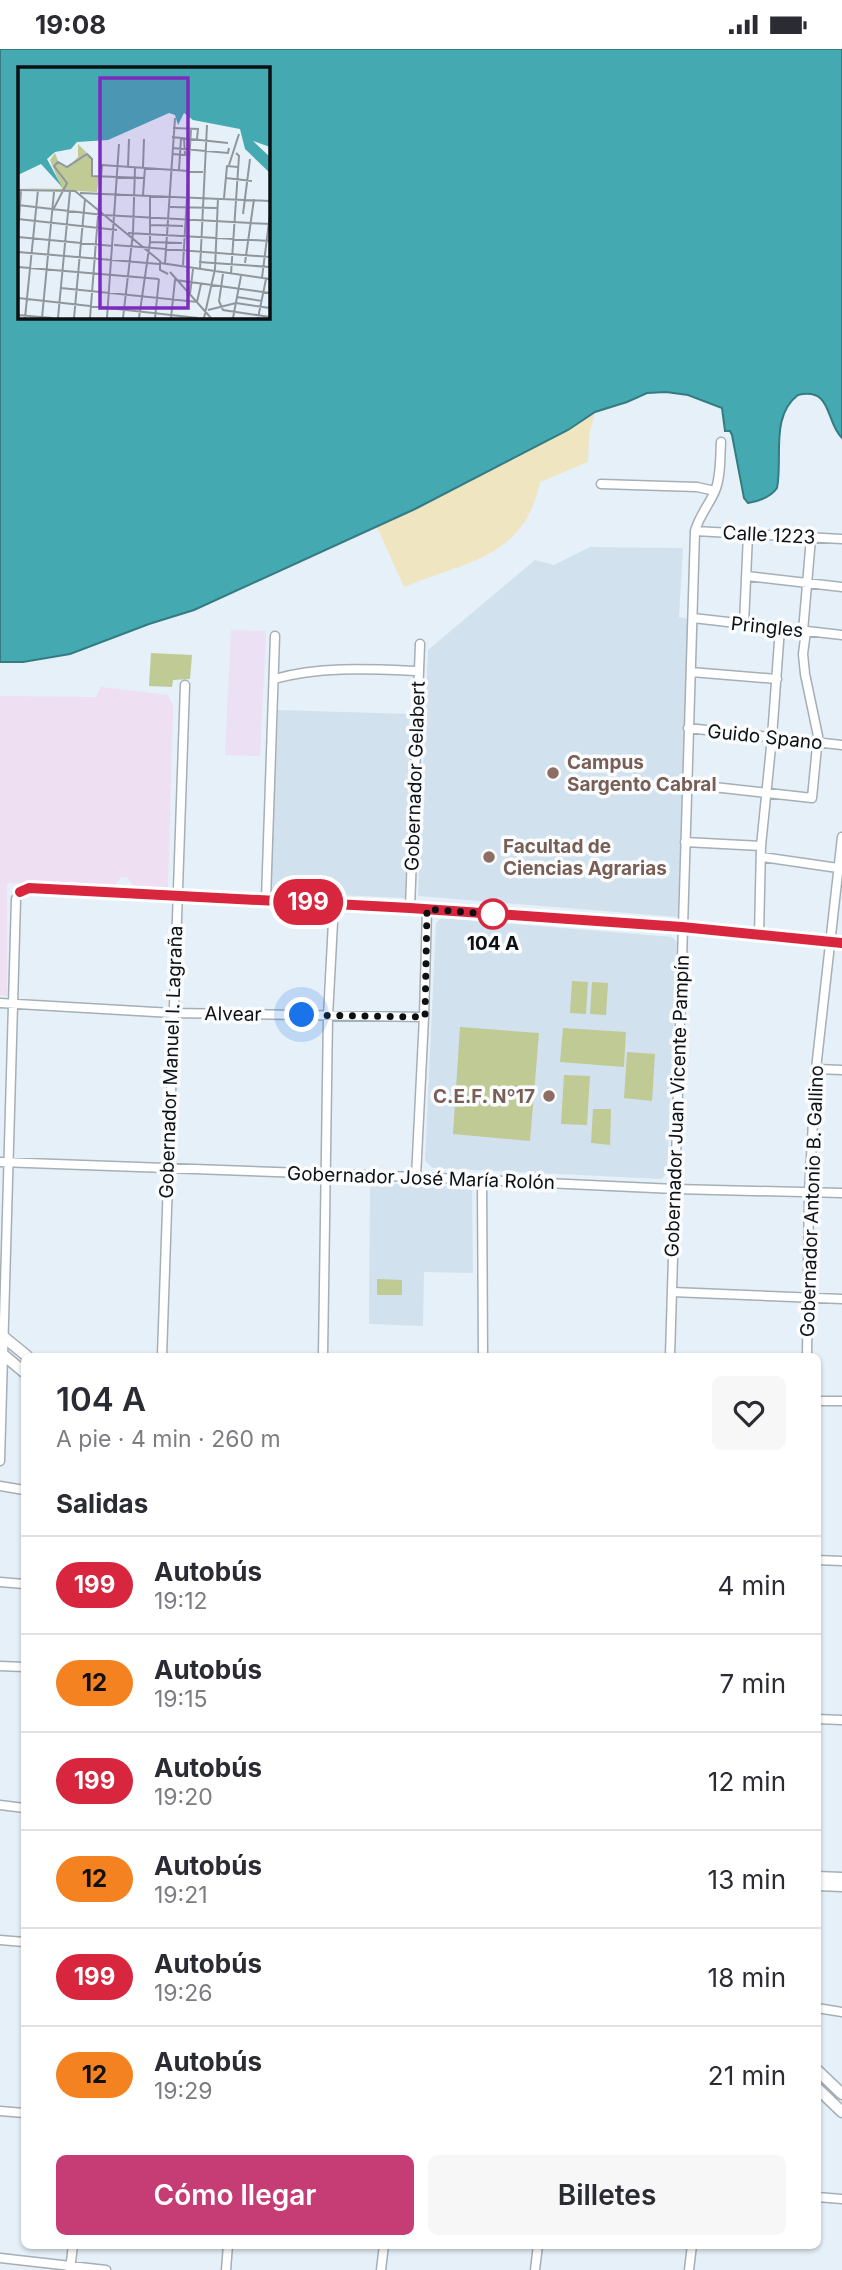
<!DOCTYPE html>
<html lang="es">
<meta charset="utf-8">
<style>
body{margin:0;font-family:Inter,sans-serif;background:#f7f7f7;color:#2b2b33;height:100vh;display:flex;flex-direction:column;font-size:26px;white-space:nowrap}
*{box-sizing:border-box;margin:0}
p{font-size:23px;color:#7c7c81}
.icon{flex:none;width:38px;height:38px;fill:none;stroke:currentColor;stroke-width:2;stroke-linecap:round;stroke-linejoin:round}
.map{position:relative;flex:1;overflow:hidden}
.drawer{position:absolute;left:21px;top:1304px;width:800px;height:896px;display:flex;flex-direction:column;background:#fff;border-radius:10px;box-shadow:0 2px 5px #0004}
.drawer>*{flex:none}
.badge{padding:0 14px;border-radius:23px;font-size:24px;line-height:46px}
.you{position:absolute;width:35px;height:35px;margin:-18px;border:5px solid #fff;border-radius:50%;background:#1a73e8;box-shadow:0 0 0 10px #1a73e833}
.map>.badge{position:absolute;translate:-50% -50%;box-shadow:0 0 0 4px #fff}
h2{padding:0 35px;font-size:26px;line-height:63px}
.round{display:grid;place-items:center;flex:none;width:74px;height:74px;border-radius:10px;background:#f7f7f7}
.overview{display:flex;align-items:center;justify-content:space-between;height:119px;padding:0 35px}
h1{font-size:33px;font-weight:600;line-height:52px}
.action{display:flex;gap:14px;margin-top:auto;padding:14px 35px}
.action a{flex:1;height:80px;border-radius:10px;background:#c63c75;color:#fff;font-size:28px;font-weight:600;line-height:80px;text-align:center}
.action a+a{background:#f7f7f7;color:#2b2b33}
ul{padding:0;list-style:none}
li{display:flex;align-items:center;gap:21px;height:98px;padding:0 35px;border-top:2px solid #e1e1e2}
li div{flex:1}
li b{display:block;font-size:26px}
li em{font-style:normal}
li .badge{min-width:77px;font-weight:700;text-align:center}
.status{display:flex;justify-content:space-between;align-items:center;height:49px;padding:0 35px;background:#fff;direction:ltr}
.status svg{height:19px;fill:currentColor}
.map>svg:first-child{display:block}
.commercial{fill:#ebe0f4}
.industrial{fill:#eedff2}
.built{fill:#d2e1ee}
.green{fill:#bfca94}
.sand{fill:#efe5c0}
.water{fill:#44a9b1;stroke:#347b82;stroke-width:2;fill-rule:evenodd}
.lines{fill:none;stroke-linecap:round;stroke-linejoin:round}
.minor-casing{stroke:#a5afb6;stroke-width:11}
.major-casing{stroke:#a5afb6;stroke-width:13}
.minor{stroke:#fff;stroke-width:8}
.major{stroke:#fff;stroke-width:10}
.line-casing{stroke:#fff;stroke-width:16}
.line{stroke:#d7263d;stroke-width:10}
.walk{stroke:#0d1113;stroke-width:7;stroke-dasharray:0 12.6}
.education-dot{fill:#8d6e63;stroke:#fafcfe;stroke-width:2.5}
.stop-dot{fill:#fff;stroke:#d7263d;stroke-width:3.5}
.labels{text-anchor:middle;dominant-baseline:central;stroke-width:7;stroke-linejoin:round;paint-order:stroke}
.street-label{font-size:19px;fill:#0d1113;stroke:#fafcfe}
.education-label{font-size:19px;font-weight:bold;fill:#785e54;stroke:#fafcfe;text-anchor:start}
.stop-label{font-size:19px;font-weight:bold;fill:#0d1113;stroke:#fafcfe}
.inset-road{fill:none;stroke:#8f979c;stroke-width:2}
.view{fill:#7b2cbf;fill-opacity:0.15;stroke:#7b2cbf;stroke-width:3.5}
.inset-edge{fill:none;stroke:#0d1113;stroke-width:3.5}
</style>
<div class="status"><b>19:08</b><svg viewBox="0 0 49 12"><path d="M0 12V9h3v3zM5 12V6h3v6zM10 12V3h3v9zM15 12V0h3v12zM26 1h20v11H26zM47 4h2v5h-2z"/></svg></div>
<div class="map">
<svg width="842" height="2221" viewBox="0 0 842 2221">
<rect width="100%" height="100%" fill="#e6f0f8"/>
<path class="commercial" d="M231,581L266,582L260,707L225,706Z"/>
<path class="industrial" d="M101,638L168,646L173,656L168,838L133,837L127,828H121L116,836L7,834V947L0,946V647L96,648Z"/>
<path class="built" d="M590,498L683,499L679,568L688,570L678,868L418,847L428,601L535,511L554,516Z
M278,661L411,665L405,849L271,843Z
M441,869L672,888L677,893L667,1124L661,1130L433,1119L425,1112L436,874Z
M370,1134L472,1138L473,1224L424,1223L423,1277L369,1275Z"/>
<path class="green" d="M151,604L192,606L190,630L173,631L172,638L149,637Z
M572,932L588,933L586,965L570,964Z
M592,933L608,934L606,966L590,965Z
M460,978L539,984L530,1092L453,1085Z
M563,979L626,983L624,1018L560,1013Z
M627,1003L655,1005L652,1052L624,1049Z
M564,1026L590,1027L587,1076L561,1075Z
M593,1060H611L610,1096L591,1094Z
M377,1230L402,1231V1246H377Z"/>
<path class="sand" d="M595,363L589,386L588,413L540,433C524,510 466,512 404,538L377,478L568,381Z"/>
<path class="water" d="M0,0H842V389C825,373 833,338 798,346C770,367 783,409 777,439C771,448 759,452 748,454L744,449L732,386L730,382H725L722,359L688,346L666,343L647,344L627,353L595,363L568,381L415,460L194,561L149,575L70,605L23,613H0ZM19,19H268V268H19Z"/>
<g class="lines">
<g class="minor-casing">
<path id="minor" d="M601,435L697,438L715,442
M695,482L842,490
M747,527L842,538
M693,569L842,586
M744,575L748,485
M803,582L811,489
M691,623L777,630
M274,630C321,617 370,620 419,622
M688,679L842,696
M687,735L812,749L818,687L805,625L803,605L806,582
M685,793L761,797
M762,808L838,819
M266,851L275,587
M410,859L420,595
M759,886L761,797L772,688L780,579
M0,954L172,964L424,968
M816,1020L842,1021
M0,1113L416,1128L675,1140L842,1144
M416,1128L424,968L427,860
M482,1132L483,1307
M672,1243L842,1250
M162,1307L185,636
M323,1307L328,967L334,854
M670,1307L695,482C699,467 709,456 715,442C721,427 720,409 721,393
M807,1307L809,1144L816,1020L842,788
M817,1352H842
M0,1412L16,850L20,843L29,840C300,853 572,866 842,895
M0,1437L24,1441
M817,1511L842,1512
M0,1533L24,1535
M0,1617L24,1618
M817,1670L842,1671
M0,1756L24,1759
M0,1891L24,1893
M817,1959L842,1963
M0,2062L24,2064
M817,2148L842,2150
M0,2209L106,2221
M70,2221L73,2196
M226,2221L228,2196
M381,2221L384,2196
M535,2221L538,2196
M689,2221L692,2196"/>
</g>
<g class="major-casing">
<path id="major" d="M0,1285L27,1307
M0,1303L24,1323
M817,1828L842,1829
M817,1836L842,1837
M817,2021L842,2045
M817,2039L842,2063"/>
</g>
<use href="#minor" class="minor"/>
<use href="#major" class="major"/>
</g>
<g class="lines">
<g class="line-casing">
<path id="line" d="M20,843L29,839L410,859L682,878L842,894"/>
</g>
<use href="#line" class="line"/>
<path class="walk" d="M302,966L425,968L427,860L503,866L493,865"/>
</g>
<g class="education-dot">
<circle cx="553" cy="724" r="7"/>
<circle cx="489" cy="808" r="7"/>
<circle cx="549" cy="1047" r="7"/>
</g>
<circle class="stop-dot" cx="493" cy="865" r="14"/>
<g class="labels">
<g class="street-label">
<text transform="translate(769 486) rotate(3)">Calle 1223</text>
<text transform="translate(767 578) rotate(6)">Pringles</text>
<text transform="translate(765 688) rotate(6)">Guido Spano</text>
<text transform="translate(415 727) rotate(-88)">Gobernador Gelabert</text>
<text transform="translate(233 965) rotate(1)">Alvear</text>
<text transform="translate(171 1013) rotate(-88)">Gobernador Manuel I. Lagraña</text>
<text transform="translate(677 1057) rotate(-88)">Gobernador Juan Vicente Pampín</text>
<text transform="translate(421 1129) rotate(2)">Gobernador José María Rolón</text>
<text transform="translate(812 1152) rotate(-88)">Gobernador Antonio B. Gallino</text>
</g>
<g class="education-label">
<text x="567" y="713">Campus<tspan x="567" dy="22">Sargento Cabral</tspan></text>
<text x="503" y="797">Facultad de<tspan x="503" dy="22">Ciencias Agrarias</tspan></text>
<text x="535" y="1047" text-anchor="end">C.E.F. Nº17</text>
</g>
<g class="stop-label">
<text x="493" y="894">104 A</text>
</g>
</g>
<g transform="translate(18 18)">
<rect width="252" height="252" fill="#e6f0f8"/>
<path d="M60,77L74,91V110H81L79,125L0,121L44,122L32,93L37,86L41,96L49,101L60,90Z" fill="#bfca94"/>
<path d="M0,1H252V80L235,74L252,90V106L227,82L222,62L175,53L166,46L160,58L157,48L151,46L90,73L59,75L53,82L37,85L29,92L44,120L23,97L0,108Z" fill="#44a9b1"/>
<path class="inset-road" d="M155,61L180,62L179,72M154,70L210,76M154,81L210,86L211,81M154,87L167,88L166,71M211,98L221,67M110,99L111,72M125,100L126,72M161,103L163,71M208,111L234,114M0,123L57,124L143,195M62,126L252,134M125,128L127,100M206,131L209,99L220,100M0,138L85,148L252,157M152,140L199,141M35,143L49,116L36,99L40,95L49,100L69,87L74,92V109L126,111M225,147L232,92M0,152L99,163M132,158L165,159M110,166L252,174M0,168L3,123M0,170L95,179M132,175L164,176M96,178L252,190M0,185L141,197M181,195L252,200M227,196L236,132M147,197L157,51M165,198L173,62M0,200L141,212M182,202L189,58M152,205L193,251M150,207L142,203V196L252,212M205,207L201,234L205,243L252,250M213,207L221,89L218,86M244,211L252,147M43,221L179,235L183,217M172,227L175,202M219,230L244,234M0,231L180,251M218,236L252,241M190,243L218,236M0,248L34,251M7,251L20,123M24,251L36,125M40,251L52,124M56,251L67,132M72,251L84,98L185,105M89,251L101,77M105,251L115,166L117,100M121,251L132,175V128M137,251L141,212M153,251L157,213L252,226M186,251L197,202L200,131M215,251L223,209M240,251L248,212"/>
<path class="view" d="M82,11H170V241H82Z"/>
<rect width="252" height="252" class="inset-edge"/>
</g>
</svg>
<div class="you" style="left:302px;top:966px"></div>
<b class="badge" style="left:308px;top:853px;background:#d7263d;color:#fff">199</b>
<section class="drawer">
<div class="overview"><div><h1>104 A</h1><p>A pie · 4 min · 260 m</p></div><a class="round"><svg class="icon" aria-label="heart" viewBox="0 0 24 24"><path d="M12 20l-8-8c-3-5 5-10 8-4 3-6 11-1 8 4z"/></svg></a></div>
<h2>Salidas</h2>
<ul>
<li><span class="badge" style="background:#d7263d;color:#fff">199</span><div><b>Autobús</b><p>19:12</p></div><em>4 min</em></li>
<li><span class="badge" style="background:#f58220;color:#111">12</span><div><b>Autobús</b><p>19:15</p></div><em>7 min</em></li>
<li><span class="badge" style="background:#d7263d;color:#fff">199</span><div><b>Autobús</b><p>19:20</p></div><em>12 min</em></li>
<li><span class="badge" style="background:#f58220;color:#111">12</span><div><b>Autobús</b><p>19:21</p></div><em>13 min</em></li>
<li><span class="badge" style="background:#d7263d;color:#fff">199</span><div><b>Autobús</b><p>19:26</p></div><em>18 min</em></li>
<li><span class="badge" style="background:#f58220;color:#111">12</span><div><b>Autobús</b><p>19:29</p></div><em>21 min</em></li>
</ul>
<div class="action"><a>Cómo llegar</a><a>Billetes</a></div>
</section>
</div>
